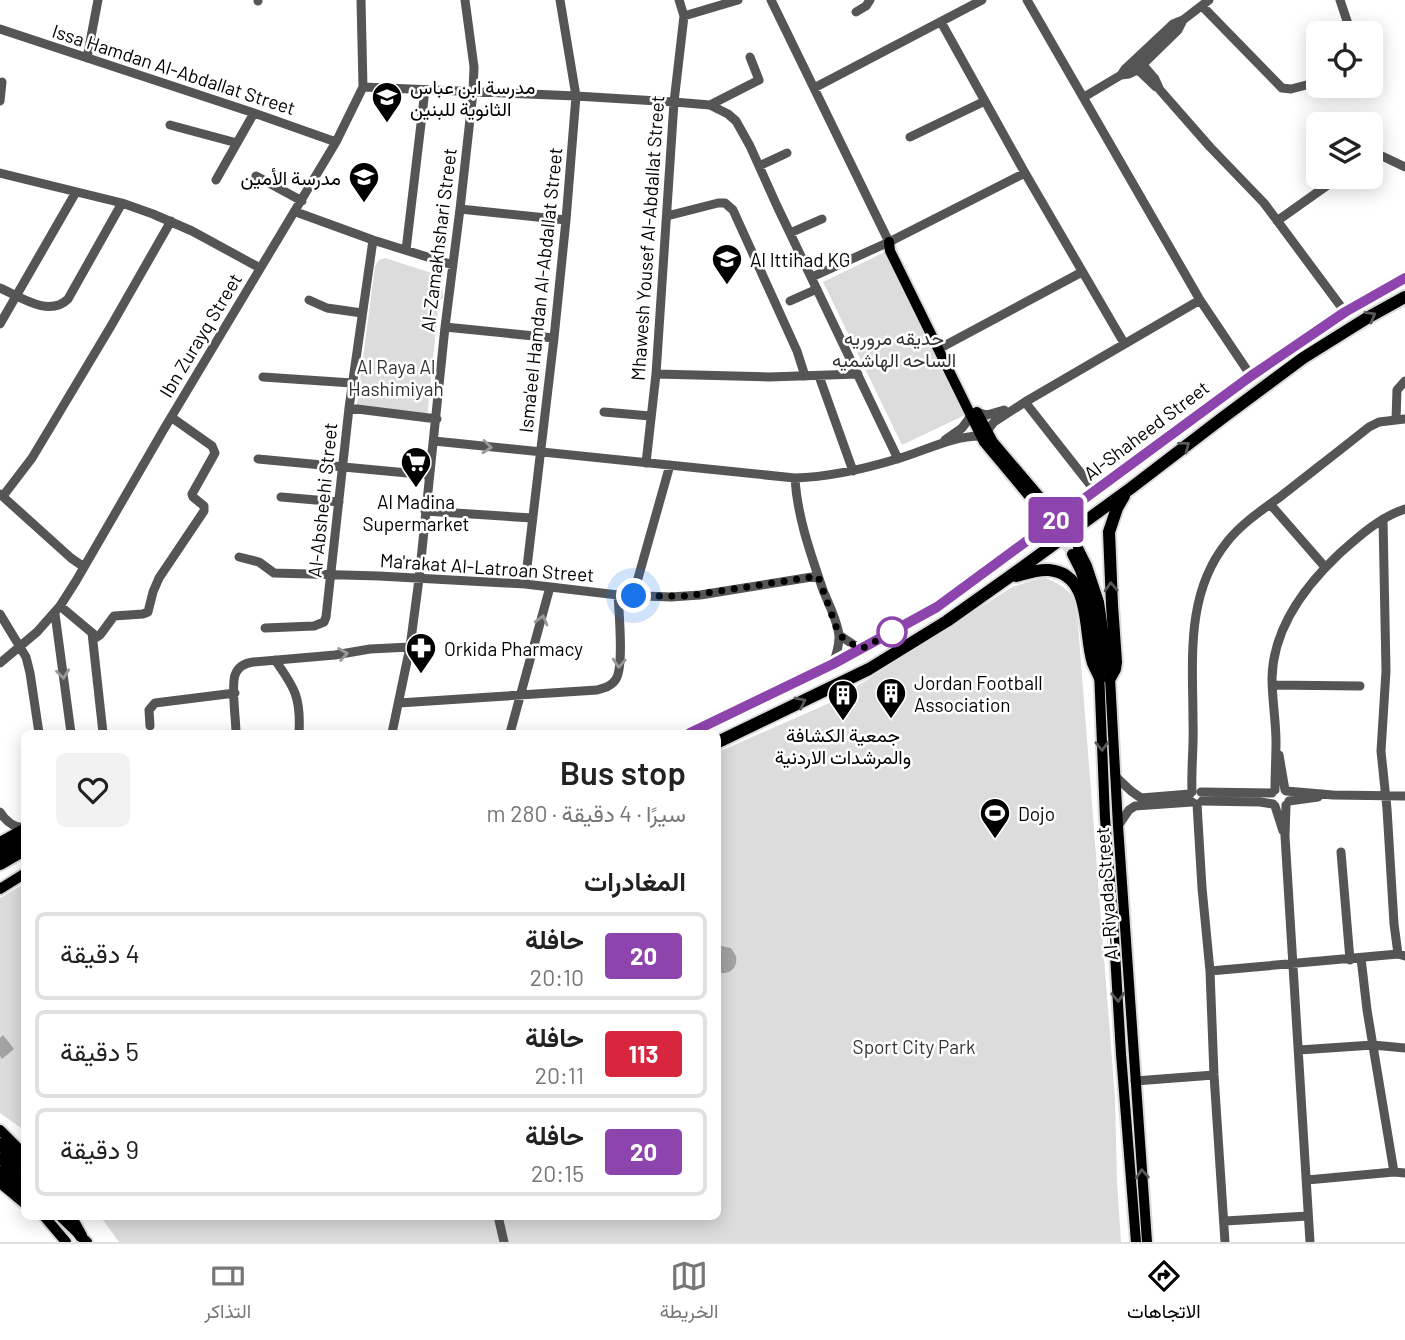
<!DOCTYPE html>
<html lang="ar">
<meta charset="utf-8">
<style>
body{margin:0;font-family:Barlow,Vazirmatn,sans-serif;background:#f2f2f2;color:#222;direction:rtl;height:100vh;display:flex;flex-direction:column;font-size:26px;white-space:nowrap}
*{box-sizing:border-box;margin:0}
p{font-size:23px;color:#767676}
.icon{flex:none;width:38px;height:38px;fill:none;stroke:currentColor;stroke-width:2;stroke-linecap:round;stroke-linejoin:round}
.map{position:relative;flex:1;overflow:hidden;direction:ltr}
.details{position:absolute;left:21px;top:730px;width:700px;height:490px;display:flex;flex-direction:column;background:#fff;border-radius:10px;box-shadow:0 4px 18px #0003;direction:rtl}
.details>*{flex:none}
.badge{padding:0 14px;border-radius:5px;font-size:24px;line-height:46px}
.tools{position:absolute;left:1306px;top:21px;display:grid;gap:14px}
.tools a{display:grid;place-items:center;width:77px;height:77px;border-radius:10px;background:#fff;box-shadow:0 4px 18px #0003;font-size:35px}
.you{position:absolute;width:35px;height:35px;margin:-18px;border:5px solid #fff;border-radius:50%;background:#1a73e8;box-shadow:0 0 0 10px #1a73e833}
.map>.badge{position:absolute;translate:-50% -50%;box-shadow:0 0 0 4px #fff}
h2{padding:0 35px;font-size:26px;line-height:63px}
.round{display:grid;place-items:center;flex:none;width:74px;height:74px;border-radius:10px;background:#f2f2f2}
.headline{display:flex;align-items:center;justify-content:space-between;height:119px;padding:0 35px}
h1{font-size:33px;font-weight:600;line-height:52px}
ul{padding:0;list-style:none}
li{display:flex;align-items:center;gap:21px;height:88px;margin:0 14px 10px;padding:0 21px;border:4px solid #e0e0e0;border-radius:10px}
li div{flex:1}
li b{display:block;font-size:26px}
li em{font-style:normal}
li .badge{min-width:77px;font-weight:700;text-align:center}
.menu{display:flex;justify-content:space-around;align-items:center;height:98px;border-top:2px solid #e0e0e0;background:#fff;font-size:19px;color:#767676}
.menu a{display:grid;justify-items:center;gap:4px}
.menu .on{color:#000}
.map>svg:first-child{display:block}
.green{fill:#dcdcdc}
.water{fill:#a3a3a3}
.lines{fill:none;stroke-linecap:round;stroke-linejoin:round}
.major-tunnel{stroke:#d9d9d9;stroke-width:10;stroke-dasharray:10 5;stroke-linecap:butt}
.major-casing{stroke:#dbdbdb;stroke-width:14}
.highway-casing{stroke:#dbdbdb;stroke-width:16}
.minor{stroke:#555;stroke-width:9}
.major{stroke:#000;stroke-width:10}
.highway{stroke:#000;stroke-width:12}
.oneway{stroke:#595959}
.oneway2{stroke:#999}
.line-casing{stroke:#fff;stroke-width:16}
.line{stroke:#8e44ad;stroke-width:10}
.walk{stroke:#000;stroke-width:7;stroke-dasharray:0 12.6}
.stop-dot{fill:#fff;stroke:#8e44ad;stroke-width:3.5}
.labels{text-anchor:middle;dominant-baseline:central;stroke-width:5;stroke-linejoin:round;paint-order:stroke}
.street-label{font-size:19px;fill:#000;stroke:#fff}
.poi-label{font-size:19px;fill:#000;stroke:#fff;text-anchor:start}
.park-label{font-size:19px;fill:#333;stroke:#fff}
</style>
<div class="map">
<svg width="1405" height="1242" viewBox="0 0 1405 1242">
<rect width="100%" height="100%" fill="#fff"/>
<path class="green" d="M887,251L965,415L902,445L823,282Z
M385,258L441,276L443,298L439,301L427,418L356,411L375,266L379,260Z
M1044,577L1062,586L1076,599L1115,1098L1117,1181L1121,1242H119L100,1216H718V752L834,701L1012,587Z
M24,884V1130L0,1113V898Z"/>
<path class="water" d="M721,946L731,948L736,956C738,968 730,975 718,973V947Z
M3,1035L14,1049L2,1059L0,1056V1038Z"/>
<g class="lines">
<path class="major-tunnel" d="M1053,513L1078,548
M1048,519L1072,554"/>
<g class="major-casing">
<path id="major" d="M889,242L890,251L984,442L1044,514
M977,412L993,442L1050,509
M1078,548L1087,566L1099,602L1110,678L1118,826L1147,1242
M1072,554L1080,570L1092,604L1098,645L1105,818L1113,920L1121,1054L1136,1242
M0,842L24,829
M0,889L24,874
M0,1130L24,1154
M0,1158L24,1183
M0,1171L24,1196
M0,1183L24,1203
M44,1216L66,1242
M60,1216L87,1242"/>
</g>
<g class="highway-casing">
<path id="highway" d="M1016,576C1027,573 1038,569 1049,570C1093,574 1083,633 1093,663C1095,668 1098,673 1100,678
M1110,678L1115,669L1116,662L1112,605L1109,532L1117,508L1124,496
M690,733L833,664L937,607L1251,376L1345,312L1405,278
M718,742L869,669L947,621L1009,577L1131,488L1221,419L1303,358L1367,318L1405,297
M0,854L24,840
M0,864L24,850
M0,1144L24,1168
M70,1216L81,1236"/>
</g>
<path class="minor" d="M258,0V1
M771,0L889,242
M1027,0L1200,300L1251,376
M1340,0L1351,33
M1202,6L1282,88L1291,89L1318,82
M856,12L866,6L870,0
M684,16L738,0
M941,22L1025,173L1124,343
M0,29L254,113L336,142
M87,58L98,0
M1137,58L1155,79L1160,90L1210,147L1264,203L1345,312
M1133,65L1156,87
M1121,75L1125,69L1173,24L1183,20L1209,0
M363,87L576,96L674,102L710,105L728,114L736,121L750,146L777,206L898,459
M814,88L982,0
M1084,97L1121,75L1129,74L1137,70L1178,30L1183,20
M0,101L2,82
M710,105L759,80L750,57
M170,125L237,143
M910,137L985,101
M1370,156H1382L1405,167
M759,166L787,153
M0,173L122,203L153,214L192,231L260,268
M256,176L302,201
M216,180L254,113
M460,209L566,220
M296,212L373,240L453,265
M667,216L718,203H725L733,210L797,351L805,376
M1277,221L1339,177
M790,233L822,219
M406,250L425,90
M812,277L889,242L1025,173
M0,288C19,296 49,318 68,299L122,203
M309,300L327,308L362,313
M790,301L817,289
M0,324L76,192
M445,327L554,338
M944,346L1082,272
M656,374L769,377L858,374
M819,376L853,471
M263,377L352,383
M1025,402L1095,491
M349,408L437,419
M604,412L650,416
M976,412L987,415L1004,410
M1396,420L1397,390L1405,381
M987,431L994,422L1025,402L1200,300
M945,440L962,428L971,416
M434,441L795,478C830,477 864,469 897,459C925,451 951,436 981,436
M258,459L429,475
M646,463L656,374L674,102L684,16L679,0
M795,478C797,516 811,555 823,590C828,603 839,624 839,637C839,647 836,656 833,664
M0,494L71,558L84,567
M3,496L32,458L53,423L111,326L171,221
M281,497L339,502
M1270,504L1325,567
M425,511L532,518
M1383,519L1386,671L1381,751L1387,809L1394,924L1398,954
M239,557L259,562L274,573L379,576L525,584L618,595L671,597L700,595L818,576
M525,584L554,338L566,220L576,96L560,0
M633,596L670,465
M60,606L97,637L100,635L114,616L143,614L148,612L153,592L159,578L204,511V506L193,497L192,494L215,453L212,446L171,417
M0,614L26,657L30,673L39,733
M55,614L71,733
M265,628L314,626L324,622L326,617L349,408L373,240
M92,633L103,733
M839,635L854,645L863,648
M275,660C295,688 301,698 299,733
M0,663L37,632L60,606L76,581L164,429L336,142L363,87L361,0
M1272,685L1360,686
M399,703L597,690C604,688 612,686 616,679C624,667 619,612 618,595
M150,726L149,710L155,703L235,693
M236,733C236,719 231,687 235,675C238,667 245,663 253,662L335,655L370,649L410,647
M392,733L410,647L419,579L445,327L460,209L473,92L474,67L465,0
M510,733L550,587
M1279,755L1285,790
M1115,776L1131,791L1141,798L1190,794
M1275,790C1275,774 1276,758 1276,742C1276,721 1272,699 1272,678C1273,628 1304,587 1339,554C1358,537 1380,517 1405,509
M1286,791L1333,795L1405,796
M1192,792C1191,769 1194,745 1193,722C1193,660 1185,594 1227,542C1241,524 1262,510 1280,497C1309,474 1339,451 1369,427L1379,422L1405,419
M1201,792L1272,793
M1202,801L1260,802L1273,804
M1289,801L1318,797
M1197,804L1202,888L1210,971L1214,1075L1225,1242
M1286,805L1285,836L1310,1242
M1275,806L1283,831
M0,812C6,822 13,827 24,828
M1118,826L1129,810L1135,806L1192,802
M1341,852L1350,960
M1361,958L1367,1010L1394,1172L1405,1173
M1210,971L1398,954L1405,956
M1299,1050L1373,1045L1405,1048
M1135,1081L1214,1075
M1307,1180L1394,1172
M498,1216L504,1242
M1225,1221L1308,1216"/>
<use href="#major" class="major"/>
<use href="#highway" class="highway"/>
</g>
<defs><path id="oneway-chevron" d="M-2-3.5L2.5 0L-2 3.5" fill="none" stroke-width="1.6" stroke-linecap="round" stroke-linejoin="round" transform="scale(1.75)"/></defs>
<g class="oneway">
<use href="#oneway-chevron" transform="translate(1371 316) rotate(-29)"/>
<use href="#oneway-chevron" transform="translate(1185 446) rotate(-38)"/>
<use href="#oneway-chevron" transform="translate(1111 587) rotate(-93)"/>
<use href="#oneway-chevron" transform="translate(801 702) rotate(-26)"/>
<use href="#oneway-chevron" transform="translate(1102 746) rotate(88)"/>
<use href="#oneway-chevron" transform="translate(1118 997) rotate(87)"/>
<use href="#oneway-chevron" transform="translate(1142 1174) rotate(-94)"/>
</g>
<g class="oneway2">
<use href="#oneway-chevron" transform="translate(487 447) rotate(6)"/>
<use href="#oneway-chevron" transform="translate(542 620) rotate(-75)"/>
<use href="#oneway-chevron" transform="translate(343 654) rotate(-9)"/>
<use href="#oneway-chevron" transform="translate(619 663) rotate(94)"/>
<use href="#oneway-chevron" transform="translate(63 674) rotate(83)"/>
</g>
<g class="lines">
<g class="line-casing">
<path id="line" d="M690,733L833,664L937,607L1251,376L1345,312L1405,278"/>
</g>
<use href="#line" class="line"/>
<path class="walk" d="M634,596H687L818,576L839,635L854,645L863,648L892,632"/>
</g>
<defs>
<g id="school-pin" transform="scale(1.575)"><path d="M0 17L-7.5 6A9.5 9.5 0 1 1 7.5 6Z" fill="#000" stroke="#fff"/><path d="M0-5L7-2L0 1L-7-2ZM-4 1L0 2.5L4 1V4Q0 6-4 4Z" fill="#fff"/></g>
<g id="supermarket-pin" transform="scale(1.575)"><path d="M0 17L-7.5 6A9.5 9.5 0 1 1 7.5 6Z" fill="#000" stroke="#fff"/><path d="M-6-5.5h2.5l.6 2H6L4.5 2H-2.5L-4.4-4H-6ZM-1.5 3.2a1.3 1.3 0 1 0 .1 0ZM3 3.2a1.3 1.3 0 1 0 .1 0Z" fill="#fff"/></g>
<g id="pharmacy-pin" transform="scale(1.575)"><path d="M0 17L-7.5 6A9.5 9.5 0 1 1 7.5 6Z" fill="#000" stroke="#fff"/><path d="M-2-6h4v4h4v4h-4v4h-4v-4h-4v-4h4Z" fill="#fff"/></g>
<g id="building-pin" transform="scale(1.575)"><path d="M0 17L-7.5 6A9.5 9.5 0 1 1 7.5 6Z" fill="#000" stroke="#fff"/><path d="M-4-6H4V6H1V3H-1V6H-4ZM-2.5-4.3h1.7v1.8h-1.7ZM.8-4.3h1.7v1.8H.8ZM-2.5-1h1.7V.8h-1.7ZM.8-1h1.7V.8H.8Z" fill="#fff"/></g>
<g id="stadium-pin" transform="scale(1.575)"><path d="M0 17L-7.5 6A9.5 9.5 0 1 1 7.5 6Z" fill="#000" stroke="#fff"/><path d="M0-5a6.5 5 0 1 0 0 10a6.5 5 0 1 0 0-10ZM-3.5-1.8h7v3.6h-7Z" fill="#fff"/></g>
</defs>
<g fill-rule="evenodd">
<use href="#school-pin" x="387" y="97"/>
<use href="#school-pin" x="364" y="177"/>
<use href="#school-pin" x="727" y="259"/>
<use href="#supermarket-pin" x="416" y="462"/>
<use href="#pharmacy-pin" x="421" y="648"/>
<use href="#building-pin" x="891" y="693"/>
<use href="#building-pin" x="843" y="695"/>
<use href="#stadium-pin" x="995" y="813"/>
</g>
<circle class="stop-dot" cx="892" cy="632" r="14"/>
<g class="labels">
<g class="street-label">
<text transform="translate(174 69) rotate(18)">Issa Hamdan Al-Abdallat Street</text>
<text transform="translate(647 238) rotate(-86)">Mhawesh Yousef Al-Abdallat Street</text>
<text transform="translate(438 240) rotate(-83)">Al-Zamakhshari Street</text>
<text transform="translate(540 290) rotate(-84)">Isma'eel Hamdan Al-Abdallat Street</text>
<text transform="translate(200 335) rotate(-59)">Ibn Zurayq Street</text>
<text transform="translate(1146 430) rotate(-37)">Al-Shaheed Street</text>
<text transform="translate(322 500) rotate(-84)">Al-Absheehi Street</text>
<text transform="translate(487 567) rotate(4)">Ma'rakat Al-Latroan Street</text>
<text transform="translate(1106 894) rotate(-94)">Al-Riyada Street</text>
</g>
<g class="poi-label">
<text x="410" y="86">مدرسة ابن عباس<tspan x="410" dy="22">الثانوية للبنين</tspan></text>
<text x="341" y="177" text-anchor="end">مدرسة الأمين</text>
<text x="750" y="259">Al Ittihad KG</text>
<text x="416" y="501" text-anchor="middle">Al Madina<tspan x="416" dy="22">Supermarket</tspan></text>
<text x="444" y="648">Orkida Pharmacy</text>
<text x="914" y="682">Jordan Football<tspan x="914" dy="22">Association</tspan></text>
<text x="843" y="734" text-anchor="middle">جمعية الكشافة<tspan x="843" dy="22">والمرشدات الاردنية</tspan></text>
<text x="1018" y="813">Dojo</text>
</g>
<g class="park-label">
<text x="894" y="337">حديقه مروريه<tspan x="894" dy="22">الساحه الهاشميه</tspan></text>
<text x="396" y="366">Al Raya Al<tspan x="396" dy="22">Hashimiyah</tspan></text>
<text x="914" y="1046">Sport City Park</text>
</g>
</g>
</svg>
<div class="tools">
<a><svg class="icon" aria-label="locate" viewBox="0 0 24 24"><circle cx="12" cy="12" r="6"/><path d="M12 2v4M12 18v4M2 12h4M18 12h4"/></svg></a>
<a><svg class="icon" aria-label="layers" viewBox="0 0 24 24"><path d="M12 4l9 5-9 5-9-5zM3 14l9 5 9-5"/></svg></a>
</div>
<div class="you" style="left:634px;top:596px"></div>
<b class="badge" style="left:1056px;top:520px;background:#8e44ad;color:#fff">20</b>
<section class="details">
<div class="headline"><div><h1>Bus stop</h1><p>سيرًا · 4 دقيقة · 280 m</p></div><a class="round"><svg class="icon" aria-label="heart" viewBox="0 0 24 24"><path d="M12 20l-8-8c-3-5 5-10 8-4 3-6 11-1 8 4z"/></svg></a></div>
<h2>المغادرات</h2>
<ul>
<li><span class="badge" style="background:#8e44ad;color:#fff">20</span><div><b>حافلة</b><p>20:10</p></div><em>4 دقيقة</em></li>
<li><span class="badge" style="background:#d7263d;color:#fff">113</span><div><b>حافلة</b><p>20:11</p></div><em>5 دقيقة</em></li>
<li><span class="badge" style="background:#8e44ad;color:#fff">20</span><div><b>حافلة</b><p>20:15</p></div><em>9 دقيقة</em></li>
</ul>
</section>
</div>
<nav class="menu">
<a class="on"><svg class="icon" aria-label="directions" viewBox="0 0 24 24"><path d="M12 3l9 9-9 9-9-9zM9 14v-3h6M13 9l2 2-2 2"/></svg>الاتجاهات</a>
<a><svg class="icon" aria-label="map" viewBox="0 0 24 24"><path d="M3 6l6-2 6 2 6-2v14l-6 2-6-2-6 2zM9 4v14M15 6v14"/></svg>الخريطة</a>
<a><svg class="icon" aria-label="tickets" viewBox="0 0 24 24"><path d="M3 7h18v10H3zM15 7v10"/></svg>التذاكر</a>
</nav>
